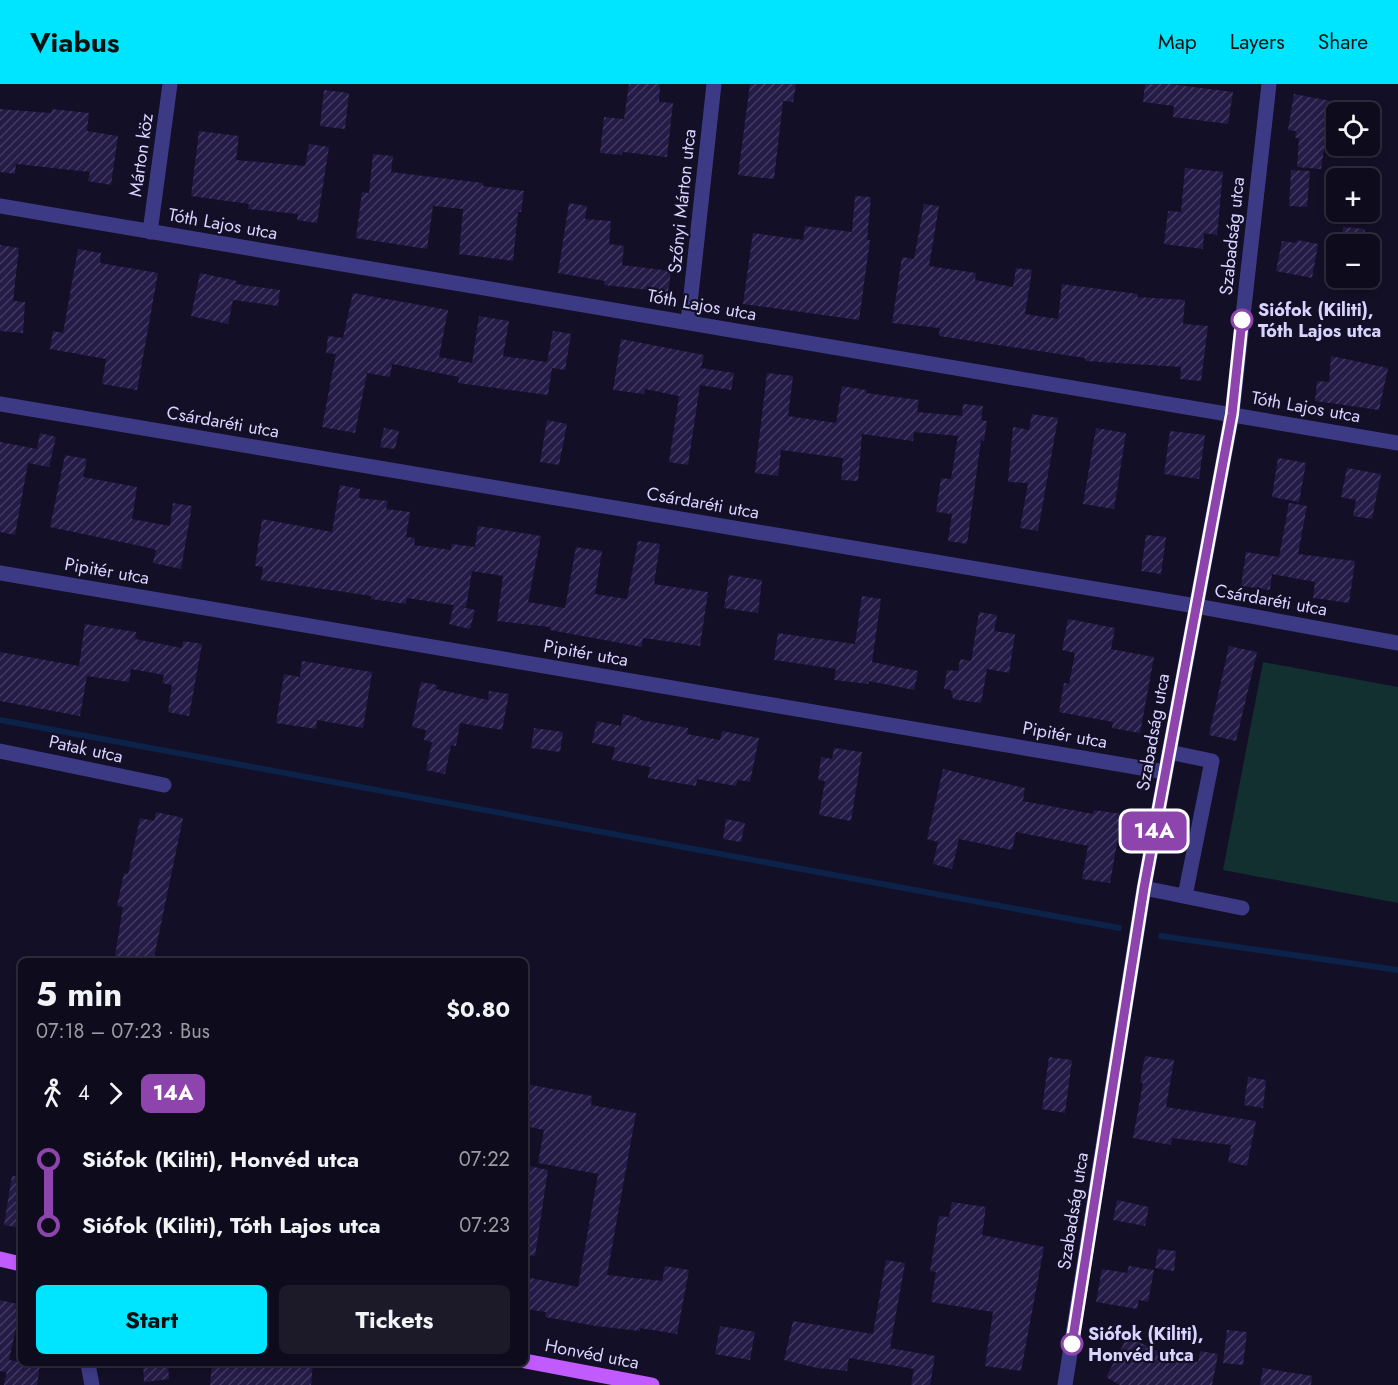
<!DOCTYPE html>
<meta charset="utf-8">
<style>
body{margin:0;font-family:Jost,sans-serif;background:#1c1929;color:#f1f3f6;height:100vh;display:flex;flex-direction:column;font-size:22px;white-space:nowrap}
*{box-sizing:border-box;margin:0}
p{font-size:20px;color:#9b9ba3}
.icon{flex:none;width:33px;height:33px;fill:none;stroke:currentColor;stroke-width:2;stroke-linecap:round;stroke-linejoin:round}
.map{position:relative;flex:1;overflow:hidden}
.side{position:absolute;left:18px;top:874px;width:510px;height:408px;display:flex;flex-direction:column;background:#0e0b1c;border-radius:9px;box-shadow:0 3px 9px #0003,0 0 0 2px #2e2b3b}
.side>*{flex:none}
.badge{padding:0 12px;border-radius:9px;font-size:21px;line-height:39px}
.fabs{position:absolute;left:1326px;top:18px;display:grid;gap:12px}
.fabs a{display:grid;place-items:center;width:54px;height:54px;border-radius:9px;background:#0e0b1c;box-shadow:0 3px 9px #0003,0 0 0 2px #2e2b3b;font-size:30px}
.map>.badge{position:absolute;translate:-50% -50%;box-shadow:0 0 0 3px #fff}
.legs{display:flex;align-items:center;gap:9px;height:66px;padding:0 18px;font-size:20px}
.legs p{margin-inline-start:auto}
.overview{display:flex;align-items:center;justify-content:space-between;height:102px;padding:0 18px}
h1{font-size:33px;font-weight:700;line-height:45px}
.primary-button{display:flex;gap:12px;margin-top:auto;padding:12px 18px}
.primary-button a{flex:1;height:69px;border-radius:9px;background:#00e5ff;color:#111;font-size:24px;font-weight:700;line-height:69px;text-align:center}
.primary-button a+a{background:#1c1929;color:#f1f3f6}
ul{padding:0 18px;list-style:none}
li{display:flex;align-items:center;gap:21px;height:66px;font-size:22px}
li i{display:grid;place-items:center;width:9px;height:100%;margin:0 8px;background:currentColor}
li i::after{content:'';width:15px;height:15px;margin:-8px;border:4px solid;border-radius:50%;background:#0e0b1c}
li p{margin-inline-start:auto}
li:first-child i{background:linear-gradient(#0000 50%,currentColor 0)}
li:last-child i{background:linear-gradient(currentColor 50%,#0000 0)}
header{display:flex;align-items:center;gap:36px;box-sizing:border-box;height:84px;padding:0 30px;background:#00e5ff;color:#111}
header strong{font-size:28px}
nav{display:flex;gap:33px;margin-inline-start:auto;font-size:21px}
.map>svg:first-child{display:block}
.pitch{fill:#12302f}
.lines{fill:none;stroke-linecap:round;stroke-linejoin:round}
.stream{stroke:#0c2248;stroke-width:6}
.building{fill:url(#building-hatch)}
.street{stroke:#3d3a85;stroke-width:15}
.primary{stroke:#c25bff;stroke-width:15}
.line-1-casing{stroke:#fff;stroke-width:14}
.line-1{stroke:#8e44ad;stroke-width:9}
.stop-1-dot{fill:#fff;stroke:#8e44ad;stroke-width:3}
.labels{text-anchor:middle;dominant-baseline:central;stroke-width:4.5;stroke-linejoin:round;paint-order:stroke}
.street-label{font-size:18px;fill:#d9d4ff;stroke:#130f26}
.stop-label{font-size:18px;font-weight:bold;fill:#d9d4ff;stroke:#130f26;text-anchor:start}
</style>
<header>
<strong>Viabus</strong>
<nav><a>Map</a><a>Layers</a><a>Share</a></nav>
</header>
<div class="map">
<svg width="1398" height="1301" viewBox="0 0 1398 1301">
<defs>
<pattern id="building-hatch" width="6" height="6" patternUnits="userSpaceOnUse" patternTransform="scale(1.5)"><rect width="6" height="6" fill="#241b47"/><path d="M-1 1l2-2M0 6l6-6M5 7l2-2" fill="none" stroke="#433b63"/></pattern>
</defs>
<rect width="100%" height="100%" fill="#130f26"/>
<path class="pitch" d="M1263,578L1398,603V819L1223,786Z"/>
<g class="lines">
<path class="stream" d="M0,636L1119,844
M1161,852L1398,886"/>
</g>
<path class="building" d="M629,0H660L659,18L673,19L667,73L623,68L622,71L600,69L604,33L624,35Z
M750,0H796L793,18L783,17L774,95L738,91Z
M1145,0H1169L1233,8L1228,40L1173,33L1174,22L1143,18Z
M324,6L349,9L345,45L320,42Z
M1294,10L1336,18V40L1328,38L1321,85L1297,83L1299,54H1295L1296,47L1288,46Z
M0,25L51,29L52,25L89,29L87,47L118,52L111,101L88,97L90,88L16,80L15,90L0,88Z
M199,47L239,52L236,76L305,82L309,60L329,63L317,139L297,136L298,130L248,125L249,120L191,112Z
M373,70L393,72L391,88L483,99V102L524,107L521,128H518L513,177L459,170L463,125L433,122L427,165L356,154L362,108L369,109Z
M1185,84L1223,88L1217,151L1204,149L1203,165L1164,160L1168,127L1181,128Z
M1291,86L1310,87L1307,123L1289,122Z
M855,112L871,113L867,156H870L859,236L743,220L753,149L803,156L805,142L852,148Z
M569,119L587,122L585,135L611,137L609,160L624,162L622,181L671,187L668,208L604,201L605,197L558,189Z
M924,120L939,122L929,182L976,189L975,196L1013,203L1016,184L1032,186L1025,230L1058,235L1062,200L1138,210L1137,213L1185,216L1183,240L1208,242L1201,297L1180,295L1181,283L1085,277V274L939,252L940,244L892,239L902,173L914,175Z
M1343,143L1365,145L1363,160L1342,159Z
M1297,156L1318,160L1312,194L1276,187L1282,157L1296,159Z
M0,161L19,164L13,217L25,218L23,249L0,247Z
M78,165L101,169L100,179L158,189L137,306L102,300L106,275L50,265L53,247L63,249Z
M200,189L237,197L236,200L280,206L278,222L233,216L228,240L191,232Z
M353,209L448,226L439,273L472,279L479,232L509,237L503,272L547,278L553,247L571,250L565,286L552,284L548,311L458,299L459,293L392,280L390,293L367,289L355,349L322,343L336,270L326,269L328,252L343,254Z
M621,255L704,271L701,284L734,289L731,306L700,301L688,381L669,378L679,312L645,305L644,310L613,306Z
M1331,272L1388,284L1379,326L1315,317L1317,297L1329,298Z
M767,289L793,292L788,332L836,339L842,302L866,306V309L919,316L917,328L962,332L963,320L983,322L981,336L987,337L984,357L981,356L967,460L948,457L952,430L936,428L941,394L951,395L958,352L914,348L913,357L862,350L858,397L841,396L843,374L781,366L778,392L755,389Z
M1032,330L1058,334L1038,447L1020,444L1028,399L1008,398L1013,343L1029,346Z
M547,336L567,340L559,381L540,378Z
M384,344L399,347L395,365L380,363Z
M1096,344L1126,349L1114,425L1083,420Z
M1170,347L1205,351L1199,395L1164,390Z
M40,349L56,353L49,383L28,379L15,451L0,448V358L37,365Z
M65,371L87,375L83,393L137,403L132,435L170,442L173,419L192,422L181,485L153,479L156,466L150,464L50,443Z
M1278,374L1306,379L1299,418L1272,413Z
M1347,384L1381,390L1372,435L1353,432L1356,416L1341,413Z
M340,401L360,405L359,414L388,417L386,425L410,428L406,453L415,454L414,461L451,466L452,460L475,463L478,442L541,452L528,518L565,524L576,463L602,467L595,510L627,515L638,457L660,460L654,500L708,508L700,562L643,554L642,563L550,546V543L497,537L503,492L472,487L466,523L407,514L406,520L371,515L372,512L261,496L263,483L255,482L262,435L332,448Z
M1289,419L1307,422L1298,470L1355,477L1349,519L1313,514L1315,498L1272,490L1270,506L1241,502L1246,468L1279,473Z
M1146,451L1166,453L1161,490L1141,487Z
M729,491L762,496L758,529L724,524Z
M862,512L881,515L872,578L918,587L914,606L869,597L868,600L834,596L836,585L774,576L778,549L855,560Z
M454,521L475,526L470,545L449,540Z
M979,528L997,531L994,547L1015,550L1009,589L987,585L981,619L953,615L951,606L944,605L947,586L958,587L960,575L971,577Z
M1068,535L1115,544L1111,565L1154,573L1140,649L1112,644L1113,638L1059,628L1064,599L1069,600L1075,569L1062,566Z
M85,540L136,548L135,555L182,564L183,557L202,560L189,632L168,628L172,601L162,599L164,591L131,585L129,598L87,592L80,632L0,617V568L79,582Z
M1229,562L1257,568L1236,657L1209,651Z
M302,577L372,588L363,644L317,636L316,645L276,639L284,590L300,593Z
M421,598L437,601L436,605L488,616L489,607L509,610L502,646L460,639L456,662L451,661L445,690L426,686L432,658L424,656L426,646L412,643Z
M623,630L640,634V636L688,644L687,650L720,656L722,647L759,654L750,698L738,696L736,702L697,695L696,702L648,694L650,683L612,676L615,663L592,659L597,637L621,642Z
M534,644L563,648L560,668L531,664Z
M834,664L862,668L851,737L819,731L825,697L818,696L821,673L832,675Z
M943,685L1025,704L1023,717L1093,730L1094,726L1122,730L1110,799L1082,795L1088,762L1016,748L1012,766L959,755L952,785L933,780L938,758L927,755Z
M156,728L183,734L153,878H114L123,823L117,822L124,789L128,790L140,734L154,737Z
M726,735L745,739L741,758L723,755Z
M1145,972L1174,976L1166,1023L1256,1037L1247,1082L1228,1078L1231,1061L1172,1054L1171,1061L1133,1054L1143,999L1140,998Z
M1049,973L1072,976L1065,1029L1042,1025Z
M1248,993L1266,996L1263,1024L1244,1021Z
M525,1000L592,1012L591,1021L636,1029L607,1191L662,1197L665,1182L689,1186L677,1250L640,1244V1247L596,1242L545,1233L546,1228L525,1225V1193L578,1203L598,1090L538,1079L544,1046L525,1042Z
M525,1081L548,1086L535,1172L525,1171Z
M12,1092L21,1093V1144L4,1141Z
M1117,1116L1149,1123L1145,1142L1113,1136Z
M952,1118L986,1123L982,1151L1044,1163L1021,1287L985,1282L993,1228L931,1218L936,1188L930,1187L939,1132L949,1133Z
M1158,1165L1176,1167L1174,1187L1155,1184Z
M886,1176L905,1179L890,1264L935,1272L930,1301H911L914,1285L849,1274L847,1287L817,1284L784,1276L793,1237L873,1250Z
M1129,1182L1154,1186L1148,1218L1139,1216L1137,1225L1096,1218L1102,1185L1127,1189Z
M0,1216L21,1221L9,1276L40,1281L37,1301H4L8,1281L6,1288L0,1287Z
M720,1242L755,1248L750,1276L715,1270Z
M1227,1246L1247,1248L1243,1281L1223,1279Z
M1128,1252L1168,1273L1198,1278L1200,1267L1218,1270L1212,1301H1120L1106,1293Z
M143,1280H168L169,1295L144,1298Z
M212,1280H313L311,1301H210Z
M1263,1284L1312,1292L1311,1301H1260Z"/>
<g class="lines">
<path class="street" d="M0,122L1398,359
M150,148L170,0
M688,238L714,0
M0,320L1196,522L1398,559
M0,489L1165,688
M0,667L164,701
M1169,668L1212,677L1185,812
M1144,804L1242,824
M88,1280L92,1301
M1065,1301L1144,804L1232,330L1269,0"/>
<path class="primary" d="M0,1175L21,1180
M525,1277L652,1301"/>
</g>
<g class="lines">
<g class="line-1-casing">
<path id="line-1" d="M1072,1260L1144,804L1232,330L1242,236"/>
</g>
<use href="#line-1" class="line-1"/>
</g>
<g class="stop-1-dot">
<circle cx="1242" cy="236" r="10"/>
<circle cx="1072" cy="1260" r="10"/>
</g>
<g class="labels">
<g class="street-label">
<text transform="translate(141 71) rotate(-82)">Márton köz</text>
<text transform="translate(682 117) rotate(-84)">Szőnyi Márton utca</text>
<text transform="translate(223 140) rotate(10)">Tóth Lajos utca</text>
<text transform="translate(1232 152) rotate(-84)">Szabadság utca</text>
<text transform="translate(702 221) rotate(10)">Tóth Lajos utca</text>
<text transform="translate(1306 323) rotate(10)">Tóth Lajos utca</text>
<text transform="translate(223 338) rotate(10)">Csárdaréti utca</text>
<text transform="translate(703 419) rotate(10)">Csárdaréti utca</text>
<text transform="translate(107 487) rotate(10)">Pipitér utca</text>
<text transform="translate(1271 516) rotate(10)">Csárdaréti utca</text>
<text transform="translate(586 569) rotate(10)">Pipitér utca</text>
<text transform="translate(1153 648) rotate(-80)">Szabadság utca</text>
<text transform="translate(1065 651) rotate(10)">Pipitér utca</text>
<text transform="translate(86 665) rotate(12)">Patak utca</text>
<text transform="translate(1073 1127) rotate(-81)">Szabadság utca</text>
<text transform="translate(592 1270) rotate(11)">Honvéd utca</text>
</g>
<g class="stop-label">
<text x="1258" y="226">Siófok (Kiliti),<tspan x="1258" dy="21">Tóth Lajos utca</tspan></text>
<text x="1088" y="1250">Siófok (Kiliti),<tspan x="1088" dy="21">Honvéd utca</tspan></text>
</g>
</g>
</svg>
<div class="fabs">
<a><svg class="icon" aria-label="locate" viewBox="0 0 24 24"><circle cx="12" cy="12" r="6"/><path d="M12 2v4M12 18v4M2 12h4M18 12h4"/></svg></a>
<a>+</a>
<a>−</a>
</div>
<b class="badge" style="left:1154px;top:747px;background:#8e44ad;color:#fff">14A</b>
<section class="side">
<div class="overview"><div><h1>5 min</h1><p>07:18 – 07:23 · Bus</p></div><b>$0.80</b></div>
<div class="legs"><svg class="icon" aria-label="walk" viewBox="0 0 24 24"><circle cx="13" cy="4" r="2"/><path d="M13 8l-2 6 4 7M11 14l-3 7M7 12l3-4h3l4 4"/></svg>4<svg class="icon" aria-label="forward" viewBox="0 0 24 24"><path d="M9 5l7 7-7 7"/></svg><b class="badge" style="background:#8e44ad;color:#fff">14A</b></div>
<ul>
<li><i style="color:#8e44ad"></i><b>Siófok (Kiliti), Honvéd utca</b><p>07:22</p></li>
<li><i style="color:#8e44ad"></i><b>Siófok (Kiliti), Tóth Lajos utca</b><p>07:23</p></li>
</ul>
<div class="primary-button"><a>Start</a><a>Tickets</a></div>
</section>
</div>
